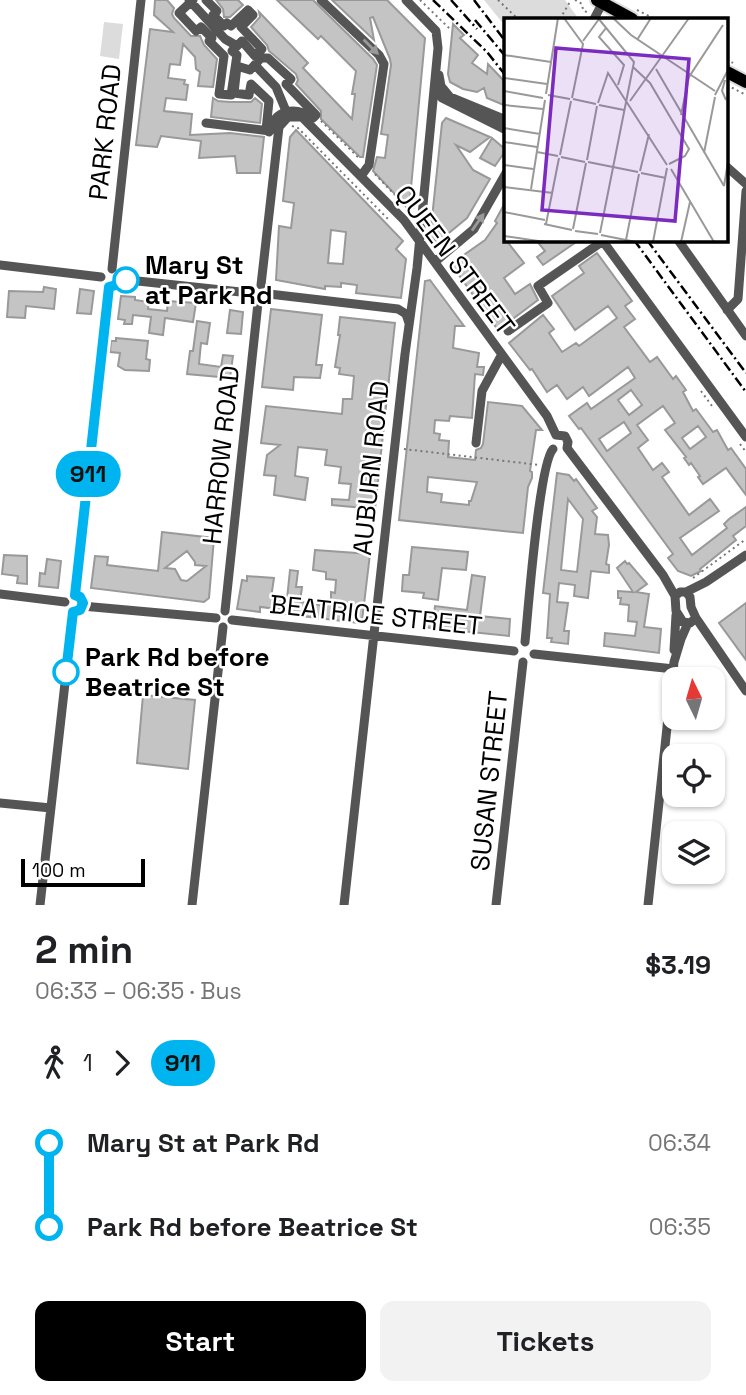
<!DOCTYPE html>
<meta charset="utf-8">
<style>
body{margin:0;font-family:"Space Grotesk",sans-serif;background:#f2f2f2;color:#202124;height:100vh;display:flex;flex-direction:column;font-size:26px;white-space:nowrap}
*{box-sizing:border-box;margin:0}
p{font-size:23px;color:#757577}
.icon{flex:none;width:38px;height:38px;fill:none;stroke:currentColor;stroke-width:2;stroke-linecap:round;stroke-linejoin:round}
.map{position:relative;height:905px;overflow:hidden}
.details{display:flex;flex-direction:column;background:#fff;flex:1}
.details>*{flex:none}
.badge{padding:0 14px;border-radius:23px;font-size:24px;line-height:46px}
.needle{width:46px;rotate:355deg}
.tools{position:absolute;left:662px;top:667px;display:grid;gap:14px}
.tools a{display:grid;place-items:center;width:63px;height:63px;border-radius:14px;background:#fff;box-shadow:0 2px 5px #0004;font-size:35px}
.scale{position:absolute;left:21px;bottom:18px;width:124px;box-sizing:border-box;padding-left:7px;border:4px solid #000;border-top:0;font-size:19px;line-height:24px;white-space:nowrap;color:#000;-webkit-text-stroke:5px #fff;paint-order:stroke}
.map>.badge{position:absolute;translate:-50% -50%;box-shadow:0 0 0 4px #fff}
.legs{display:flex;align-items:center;gap:10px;height:77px;padding:0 35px;font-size:23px}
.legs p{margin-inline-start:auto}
.overview{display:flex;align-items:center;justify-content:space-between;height:119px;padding:0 35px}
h1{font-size:38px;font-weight:700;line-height:52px}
.action{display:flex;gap:14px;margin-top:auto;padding:14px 35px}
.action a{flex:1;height:80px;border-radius:14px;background:#000;color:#fff;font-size:28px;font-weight:700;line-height:80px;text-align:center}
.action a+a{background:#f2f2f2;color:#202124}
ul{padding:0 35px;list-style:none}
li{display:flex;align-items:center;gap:24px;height:84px;font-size:26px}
li i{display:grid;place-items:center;width:10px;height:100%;margin:0 9px;background:currentColor}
li i::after{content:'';width:18px;height:18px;margin:-9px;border:5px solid;border-radius:50%;background:#fff}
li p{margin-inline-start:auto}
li:first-child i{background:linear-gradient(#0000 50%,currentColor 0)}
li:last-child i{background:linear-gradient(currentColor 50%,#0000 0)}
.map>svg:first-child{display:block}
.green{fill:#dcdcdc}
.building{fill:#c4c4c4;stroke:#999;stroke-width:2;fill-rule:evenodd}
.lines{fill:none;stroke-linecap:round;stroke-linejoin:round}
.major-casing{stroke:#dbdbdb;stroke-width:16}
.path{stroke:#777;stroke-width:2;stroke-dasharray:2 3.5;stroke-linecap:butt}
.minor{stroke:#555;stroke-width:9}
.major{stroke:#000;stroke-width:12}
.rail{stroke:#000;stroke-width:2.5;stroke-dasharray:10 3.5 2 3.5;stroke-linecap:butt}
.oneway{fill:#999}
.line-1-casing{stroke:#fff;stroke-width:16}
.line-1{stroke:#00b5ef;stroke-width:10}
.stop-1-dot{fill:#fff;stroke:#00b5ef;stroke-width:3.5}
.labels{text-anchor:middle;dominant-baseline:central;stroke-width:5;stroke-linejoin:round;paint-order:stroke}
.street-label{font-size:26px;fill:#000;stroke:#fff}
.stop-label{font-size:26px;font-weight:bold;fill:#000;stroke:#fff;text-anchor:start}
.inset-road{fill:none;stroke:#999;stroke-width:2}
.view{fill:#7b2cbf;fill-opacity:0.15;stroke:#7b2cbf;stroke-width:3.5}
.inset-edge{fill:none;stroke:#000;stroke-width:3.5}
</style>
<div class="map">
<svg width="746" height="905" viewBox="0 0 746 905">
<rect width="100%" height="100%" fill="#fff"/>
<path class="green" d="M484,0H565L578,18L506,19V27Z
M104,22L123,24L119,59L100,56Z"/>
<path class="building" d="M155,0H167L174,8L172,14L174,18L191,36H200L204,45L217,59L213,87L198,86L200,72L196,69L195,57L183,44L180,65L170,64L168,78L185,80L184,84L188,85L186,100L166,98L164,111L192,114L190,135L230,133L264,137L260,173H237L235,156L199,158L201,141L161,136L157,147L136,145L150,29L173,32L154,15Z
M216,0H238L243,5L230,17H224L223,9Z
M277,0H313L373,59L377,65L363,157H360L321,119V111L296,84L298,80L296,74L269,51L267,45L251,27L260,17L259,12L308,63L303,68L352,119L355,94H352L356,71L321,36L318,39Z
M332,0H387L425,38L409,209L373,171L377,157L385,158L388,135L381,134L391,65L390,59L373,17L370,18L374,40Z
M453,24L464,35L460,38L478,55L472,63L487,74L488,64L506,83V106L487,98L484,88L477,92L463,89L450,82L448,74Z
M213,98L218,101L230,102H251L255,98L262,104L260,123L211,117Z
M446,118L490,137L470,152L456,145L473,170L490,179L467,218L438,242L430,237L442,123Z
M296,130L403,241L396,249L406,259L401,298L356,293L357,285L341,283V287L325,286V289L276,280L279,226L291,228L294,203L283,201L290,137ZM331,230L346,232L343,264L328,263Z
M492,138L506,150L495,166L480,158Z
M506,201V240L524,263L504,278L515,294L530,284L538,300L498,330L451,264L485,240L497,223L495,221Z
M536,240H579L543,265L537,257L545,251Z
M597,253L632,301L625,306L635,319L624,327L650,362L657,357L673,379L676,376L686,390L683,392L693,411L696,409L713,432L717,430L728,450L731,448L746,469V495L726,468L703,484L698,477L700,476L691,463L689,465L684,458L686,457L665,430L675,423L663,406L637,425L648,440L638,448L653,470L662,463L669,472L662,477L689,515L710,499L719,511L680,538L692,555L727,528L724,524L729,519L746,507V526L733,536L736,540L700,569L701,571L691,576L678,571L668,558L673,554L581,428L579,429L569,416L587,403L591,409L635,378L628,367L589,396L583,387L567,399L557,385L547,392L532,369L530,370L509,343L543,315L554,329L549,333L562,352L576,343L579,346L617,318L608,306L575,330L552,296L584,273L579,266ZM631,390L642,405L629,415L618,400ZM624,422L631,433L607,451L599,439ZM698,426L706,437L690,449L682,438Z
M430,280L464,326H455L453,348L479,353L477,367H484L483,375L475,374L472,418L450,416L449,421L435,420L434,433L440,434L439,440L449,441L448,457L475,460L476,450L481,448L483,444L488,402L522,406L542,430H536L530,471L532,472V478L528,487L523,533L399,520L425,281ZM428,477L477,482L471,501H469V505L441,502L442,494L427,492Z
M44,287L56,289L54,309L26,306L25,318L7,317L9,291L43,292Z
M80,289L94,291L91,314L77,313Z
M121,296L135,297V300L149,302L148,309L167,311L168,301L196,303L193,322L165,318L163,335L149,333L151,317L133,315L132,324H124L125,320L118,319Z
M271,309L322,315L316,365H322L320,378L294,377L293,390L262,387Z
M230,310L243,312L241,334L227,333Z
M340,317L395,323L375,509L332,505V499L349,500L351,484L339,483L341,467L325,465L327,450L298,447L295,476L308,478L305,500L274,495L276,476L264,475L267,455L280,445L261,443L266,406L342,414L343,399H352L354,376L339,374L340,368L335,367L340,335H338Z
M197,321L210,323L207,344L201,343L199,364L221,367L223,355L233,356L230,378L187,374L190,351H193Z
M116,338L148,341L146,359L150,360L149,371L125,370L118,366L120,353L110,352L111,341H116Z
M557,473L569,475L574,481L576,479L597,508L592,511L597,517L595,534L608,535L609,545L606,564L609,565V573L591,571L588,598L574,596L575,585L559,583L557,602L568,603L564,631H569L568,644L551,642L552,638H547L550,594L543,593ZM568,499L583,519L577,572L561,570Z
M162,532L214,538L209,598L204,602L91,588L95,556L108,557L107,565L158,571ZM187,551L195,562V565L206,566L187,581L181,580L175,569L165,568Z
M412,547L468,552L466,570L442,568L438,600L423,598L424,593L402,591L403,575H409Z
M315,550L370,554L362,621L359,623L285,614V610L260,607V612L237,609L242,580L247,581V576L274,578L271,598L287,599L290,570L298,571L296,587H302L300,602L321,605L322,599L331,600V592L335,593L336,580L326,579V572L313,570Z
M4,555L27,556V584L17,583L18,576L2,574Z
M47,559L61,561L58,588L39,586L40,573L45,574Z
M625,561L627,564L629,563L647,584L636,592L649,594L644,627L661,629L659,653L604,646L605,633L635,636L637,622L628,621L629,605L620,604L621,598H618V591L633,592L617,568Z
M472,575L485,577L480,616L510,619L509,636L423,627L425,613L434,614L435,606L467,610Z
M746,603V660L719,623Z
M143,695L195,700L188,769L137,763Z"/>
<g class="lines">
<g class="major-casing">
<path id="major" d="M597,0L632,19
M727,72L746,82"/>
</g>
<path class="path" d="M420,0L450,29
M498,0L518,19
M575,0L582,4L583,10L588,13
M637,10L655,19
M560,19L571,0
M727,59L733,63
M727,85L746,95
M321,121L360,159
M292,126L298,128L389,220
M375,174L410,211L414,208
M701,391L712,406
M740,444L746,452
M404,449L539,465
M693,578L746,539"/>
<path class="minor" d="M189,0L225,39L237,46
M193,0L179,13L196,31L201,27L212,38L209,41L224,56L219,94L231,95L237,55L232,51L242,41L255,56L262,49L241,27L253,15L248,10L231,26L227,23L224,26L213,15L217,11L206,0
M321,0L379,55L384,64L369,165L361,176
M594,19L604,0
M261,58H268L291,79L286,84L316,115L313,118C295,106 275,109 269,132L266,130L269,101L251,84L249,95L234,93L237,66L250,70Z
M255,65L276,87L286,111
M439,75L441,86L450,97L506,120
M435,89L442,98L506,130
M206,123L270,131
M727,167L746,184
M602,240L746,437
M678,240L746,336
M436,261L474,229L506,173
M0,265L101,277
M112,269L141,0
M119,279L250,293
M261,285L279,127L288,117H302L404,220L547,416L556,435
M269,294L398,309L406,314L409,323
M727,310L738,299L746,191
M508,331L548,303L538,286L603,241
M556,435L565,436L568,442L567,448
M476,443L482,391L501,356
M567,448L663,575L675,596
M680,592H686L690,597L691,607L696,618L690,623L683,622L676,611L675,596Z
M686,592L706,582L746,555
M0,594L65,602
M75,595L109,287
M82,606L216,618
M225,611L258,303
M696,618L746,691
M232,620L514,651
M525,642C528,612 539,464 553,449
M674,650L676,615
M534,654L674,669
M0,803L51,808
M40,905L73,612
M192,905L223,627
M344,905L405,354L417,268L438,48L436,31L406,0
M496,905L523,662
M648,905L674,662L681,639L688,623"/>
<use href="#major" class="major"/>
<path class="rail" d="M433,0L487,52L506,76
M451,0L477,29
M474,0L506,42
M475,20L506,57
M634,240L746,392
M647,240L746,373"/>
</g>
<defs><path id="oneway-solid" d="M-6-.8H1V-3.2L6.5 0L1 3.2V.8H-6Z" transform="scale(1.75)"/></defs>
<g class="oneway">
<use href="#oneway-solid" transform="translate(371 47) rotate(45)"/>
<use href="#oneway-solid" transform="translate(478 222) rotate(-55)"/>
</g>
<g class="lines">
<g class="line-1-casing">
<path id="line-1" d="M66,672L73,612L80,610L83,603L80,597L75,595L109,287L116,285L119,279L126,280"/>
</g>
<use href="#line-1" class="line-1"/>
</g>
<g class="stop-1-dot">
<circle cx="126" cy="280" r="12"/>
<circle cx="66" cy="672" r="12"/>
</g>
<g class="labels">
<g class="street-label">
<text transform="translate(105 132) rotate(-84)">PARK ROAD</text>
<text transform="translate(455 260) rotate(53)">QUEEN STREET</text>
<text transform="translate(221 455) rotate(-84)">HARROW ROAD</text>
<text transform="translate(371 468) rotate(-84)">AUBURN ROAD</text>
<text transform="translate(376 615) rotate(6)">BEATRICE STREET</text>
<text transform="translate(489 781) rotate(-84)">SUSAN STREET</text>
</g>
<g class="stop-label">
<text x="145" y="265">Mary St<tspan x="145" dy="30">at Park Rd</tspan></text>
<text x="85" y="657">Park Rd before<tspan x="85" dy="30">Beatrice St</tspan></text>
</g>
</g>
<g transform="translate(504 18)">
<rect width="224" height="224" fill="#fff"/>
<path class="inset-road" d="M60,0L79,26L68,80M94,0L130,44L96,215M109,0L127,17L211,73M102,10L95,19L120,47L114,67M133,22L147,0M79,23L95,1M0,37L47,44M129,49L146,65L185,131L181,138L165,146M152,51L220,168M0,60L43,66M221,62L218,73L222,82M0,73L39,80M42,76L54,0M44,77L66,81M211,77L224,52M69,81L92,86M126,83L185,0M94,85L104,55L163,147M0,87L39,91M95,87L120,92M177,97L185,59L219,7M0,110L36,116M0,124L33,129M33,134L54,138M200,135L211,79M56,137L67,83M57,139L81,144M83,142L93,88M84,144L134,154M0,147L29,151M167,151L210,224M136,153L145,116M137,155L162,160M220,168L224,144M0,169L49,175M27,171L41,82M0,194L41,202M40,206L68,212M42,206L55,140M69,211L82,145M71,213L94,216M97,217L132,224M0,218L41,224M122,222L135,156M149,224L163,150M177,224L186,184"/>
<path class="view" d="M52,30L185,41L171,203L38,192Z"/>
<rect width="224" height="224" class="inset-edge"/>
</g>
</svg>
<div class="tools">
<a><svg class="needle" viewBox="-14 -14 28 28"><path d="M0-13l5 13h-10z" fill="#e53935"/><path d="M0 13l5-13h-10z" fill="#757577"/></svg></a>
<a><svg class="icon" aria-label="locate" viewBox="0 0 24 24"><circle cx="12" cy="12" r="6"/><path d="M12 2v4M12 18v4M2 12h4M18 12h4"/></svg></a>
<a><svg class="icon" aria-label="layers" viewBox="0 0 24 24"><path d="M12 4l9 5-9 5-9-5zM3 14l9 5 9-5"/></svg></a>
</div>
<div class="scale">100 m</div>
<b class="badge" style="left:88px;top:474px;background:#00b5ef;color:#111">911</b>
</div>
<section class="details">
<div class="overview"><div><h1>2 min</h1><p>06:33 – 06:35 · Bus</p></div><b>$3.19</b></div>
<div class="legs"><svg class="icon" aria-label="walk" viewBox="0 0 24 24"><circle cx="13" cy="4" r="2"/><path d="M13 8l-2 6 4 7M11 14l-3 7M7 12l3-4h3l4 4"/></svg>1<svg class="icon" aria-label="forward" viewBox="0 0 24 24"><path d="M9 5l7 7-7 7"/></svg><b class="badge" style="background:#00b5ef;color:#111">911</b></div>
<ul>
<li><i style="color:#00b5ef"></i><b>Mary St at Park Rd</b><p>06:34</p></li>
<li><i style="color:#00b5ef"></i><b>Park Rd before Beatrice St</b><p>06:35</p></li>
</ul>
<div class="action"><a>Start</a><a>Tickets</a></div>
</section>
